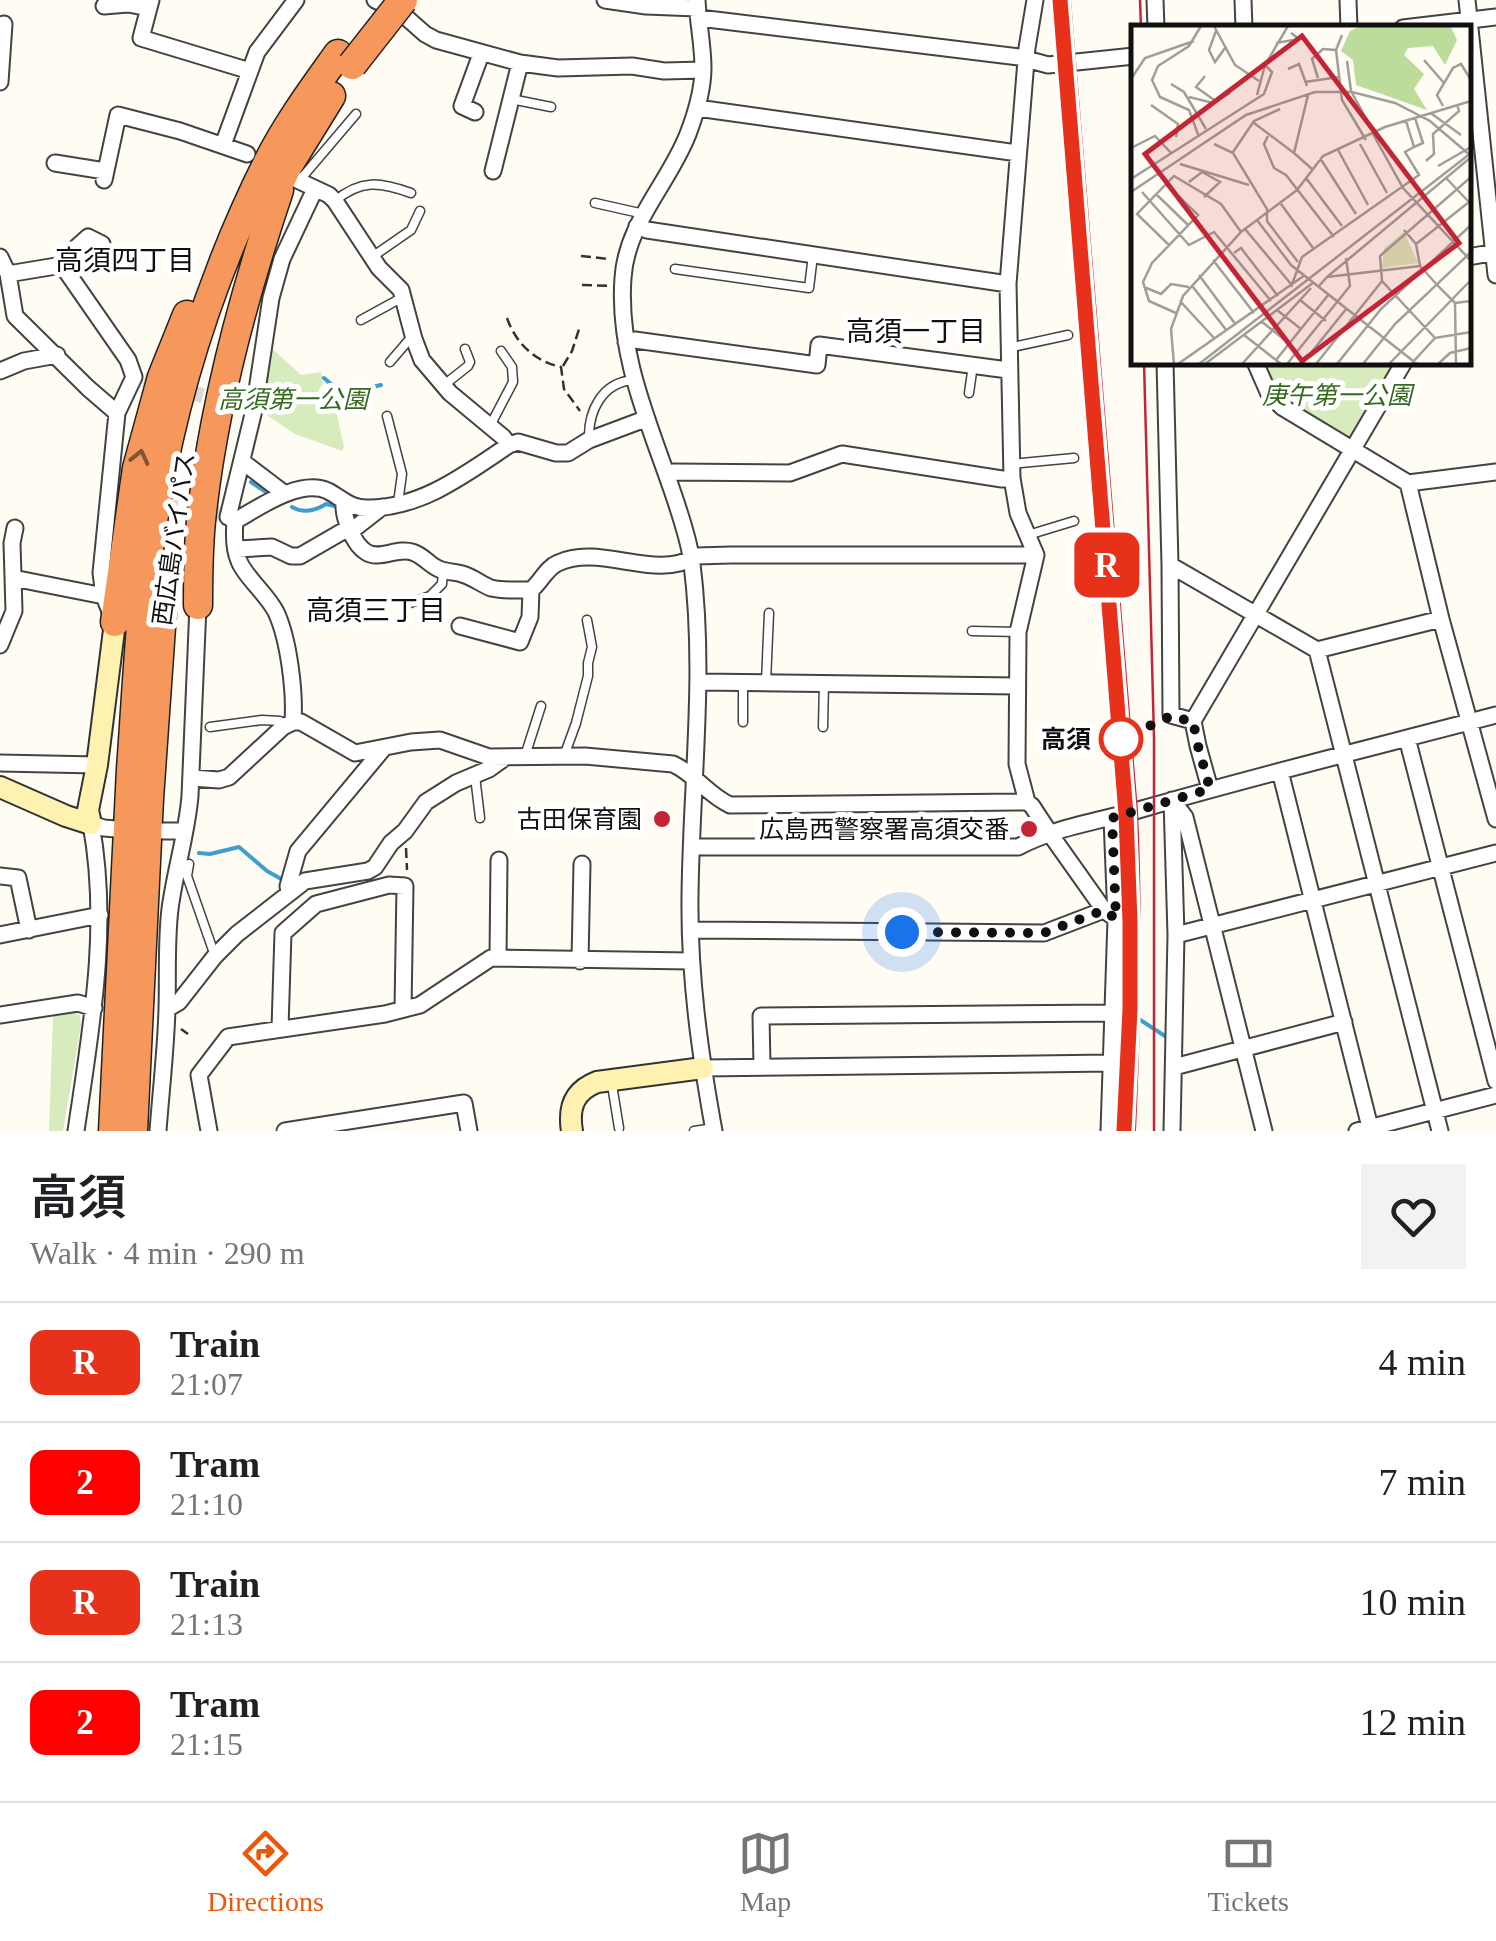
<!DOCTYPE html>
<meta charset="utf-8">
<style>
body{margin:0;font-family:"Times New Roman","Noto Sans JP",serif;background:#f2f2f2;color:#202124;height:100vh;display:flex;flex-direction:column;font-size:38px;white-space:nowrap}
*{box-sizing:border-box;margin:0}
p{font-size:32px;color:#757577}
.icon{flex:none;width:55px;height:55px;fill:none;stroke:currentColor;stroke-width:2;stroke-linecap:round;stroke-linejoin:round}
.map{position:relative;height:1131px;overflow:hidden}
.panel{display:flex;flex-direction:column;background:#fff;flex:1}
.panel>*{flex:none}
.badge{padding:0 20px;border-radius:15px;font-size:35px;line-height:65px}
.you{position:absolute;width:50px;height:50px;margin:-25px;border:8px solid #fff;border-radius:50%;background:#1a73e8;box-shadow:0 0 0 15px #1a73e833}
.map>.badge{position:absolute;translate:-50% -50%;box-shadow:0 0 0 5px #fff}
.round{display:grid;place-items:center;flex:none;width:105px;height:105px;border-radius:0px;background:#f2f2f2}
.overview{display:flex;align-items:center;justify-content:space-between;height:170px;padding:0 30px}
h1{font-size:48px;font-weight:600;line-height:75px}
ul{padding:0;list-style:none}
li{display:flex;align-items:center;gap:30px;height:120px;padding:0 30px;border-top:2px solid #e0e0e0}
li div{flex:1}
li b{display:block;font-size:38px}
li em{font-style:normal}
li .badge{min-width:110px;font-weight:700;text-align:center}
.dock{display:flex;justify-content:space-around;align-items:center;height:140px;border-top:2px solid #e0e0e0;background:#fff;font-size:28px;color:#757577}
.dock a{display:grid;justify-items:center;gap:5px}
.dock .selected{color:#ea580c}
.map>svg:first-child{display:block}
.green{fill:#d7ebbc}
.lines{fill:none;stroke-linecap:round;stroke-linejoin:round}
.stream{stroke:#3d9ecf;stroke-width:4}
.street-tunnel{stroke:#dbd9d2;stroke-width:15;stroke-dasharray:15 8;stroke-linecap:butt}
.lane-casing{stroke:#434343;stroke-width:11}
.street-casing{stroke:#434343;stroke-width:19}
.secondary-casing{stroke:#323232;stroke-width:24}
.highway-casing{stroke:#212121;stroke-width:31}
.path{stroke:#323232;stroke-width:2.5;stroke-dasharray:10 5;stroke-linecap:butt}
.lane{stroke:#fff;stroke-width:8}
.street{stroke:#fff;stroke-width:15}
.secondary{stroke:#fff1af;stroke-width:20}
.highway{stroke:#f6985b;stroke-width:28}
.tram{stroke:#c42536;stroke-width:2.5}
.rail-casing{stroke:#c42536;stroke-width:8}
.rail{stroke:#fff;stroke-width:4;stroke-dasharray:11;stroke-linecap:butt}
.highway-bridge-casing{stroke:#212121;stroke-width:31;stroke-linecap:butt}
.highway-bridge{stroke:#f6985b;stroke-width:28}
.oneway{stroke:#835436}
.line-casing{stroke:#fff;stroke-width:22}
.line{stroke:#e7311b;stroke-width:15}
.walk{stroke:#101010;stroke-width:10;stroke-dasharray:0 18}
.stop-dot{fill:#fff;stroke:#e7311b;stroke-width:5}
.poi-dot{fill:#c42536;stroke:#fff;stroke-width:4}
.labels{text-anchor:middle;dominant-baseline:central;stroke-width:10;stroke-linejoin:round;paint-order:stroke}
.park-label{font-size:25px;font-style:italic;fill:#336a1e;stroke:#fff}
.street-label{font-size:25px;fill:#101010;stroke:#fff}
.stop-label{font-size:25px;font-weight:bold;fill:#101010;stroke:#fff;text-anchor:end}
.poi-label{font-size:25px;fill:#101010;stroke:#fff;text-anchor:end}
.neighbourhood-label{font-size:28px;fill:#101010;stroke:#fff}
.inset-road{fill:none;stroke:#9f9e99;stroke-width:2.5}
.view{fill:#c42536;fill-opacity:0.15;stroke:#c42536;stroke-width:5}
.inset-edge{fill:none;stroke:#101010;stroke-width:5}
</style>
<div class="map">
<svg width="1496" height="1131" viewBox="0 0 1496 1131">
<rect width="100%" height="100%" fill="#fffcf4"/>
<path class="green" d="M267,344L301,375L321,372L323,384L318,391L334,402L344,447L342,451L295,434L259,410Z
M1260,363H1395L1351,436L1346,439L1289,404L1277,394Z
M71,1010L80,1016L81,1025L63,1131H49L53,1013Z"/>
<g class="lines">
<path class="stream" d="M324,378C346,399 354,391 381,385
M251,482L269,494
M292,507C304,514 315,511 326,504L339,507
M199,853L210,854L239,847L267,871L283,880
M1122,953V1008L1168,1038"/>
<path class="street-tunnel" d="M144,380L242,406
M117,499L220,514"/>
<g class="lane-casing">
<path id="lane" d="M511,99L551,107
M299,181L356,114
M335,201C361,179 380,182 411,193
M595,203L644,214
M372,257L411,230L420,211
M675,269L809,288L813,255
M361,320L403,297
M1008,348L1068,335
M390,362L408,341L414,339
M444,385L468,366L470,362L465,349
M969,393L973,365
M387,416L402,474L398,503
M490,426L513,382L512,367L501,351
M589,440C588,411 602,382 634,380
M1011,464L1074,458
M1028,535L1074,521
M407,604L430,596L442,584L443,570
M972,631L1018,632
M743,682V722
M766,682L769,613
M210,727L262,720L280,721L283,727
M823,727L824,683
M525,756L541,706
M564,756L576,723L588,676V663L592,647L587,620
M475,776L480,818
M189,864L187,876L215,956
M612,1085L619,1128
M694,1131L714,1128"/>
</g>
<g class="street-casing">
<path id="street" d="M151,0L141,38L250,71
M375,0L399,11L425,34L436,40L520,63L558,68L632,66L664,71L703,70
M605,0L646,6L697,8
M697,0C698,23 703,45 703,68C703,91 696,113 688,134C669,183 626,224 623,278C617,359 653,431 677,505C683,524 690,544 692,564C706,675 691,786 690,897C689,976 700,1054 714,1131
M1035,0L1027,48L1008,284L1012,478L1018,513L1036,555L1018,632L1017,764L1027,802L1032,806L1053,838L1104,910L1116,919
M1155,0L1156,28
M1243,0L1244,28
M1348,0L1349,28
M1467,0L1496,275
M104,6L128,4L149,8
M699,18L1019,57L1048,65L1134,56
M0,25L4,24L0,82
M1403,28L1496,17
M697,108L1018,153
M475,112L462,106L481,54
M223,145L257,52L296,0
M55,163L105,171
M493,171L520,63
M295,179L329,195L335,201L379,268L401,290L414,339L422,360L450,393L503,437L509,445L518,442L556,453H568L589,440L645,419
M104,180L118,115L180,131L247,154
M637,226L647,230L1008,284
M0,257L8,274L62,265L128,360L134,377L117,413L101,573L104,596L111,614
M1468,257L1496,252
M62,265L68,255L88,237L102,244
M8,274L15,316L88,388L117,413
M626,342L635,340L817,365L819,345L1008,370
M1165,362L1170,565L1171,715L1193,721
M1255,362L1269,394L1282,407L1408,483L1496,472
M0,371L24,361L57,355
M243,462L285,494
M667,475L673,472L790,473L842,454L1002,479L1012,478
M1408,483L1441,619L1496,819
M344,503C343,517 353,544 366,552C379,561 397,547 412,552C423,555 429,565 439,569C446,572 455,572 462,574C473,577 481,584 491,588C504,591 518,590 531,590C541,582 546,568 558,563C601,543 655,582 696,556L731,555H1036
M228,517L254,410L271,298L282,259L315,189
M230,518L235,521C234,533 234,550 239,561C245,577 267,594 276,612C289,640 295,692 293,722
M235,521C258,508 300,478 328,491C343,499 351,509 369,508C422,508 467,473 509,445
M237,549L272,547L291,556H300L345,530L355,528L382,507
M1170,565L1317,650L1440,1131
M13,578L104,596
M460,626L520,642L530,617L531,590
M0,645L14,611L12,543L15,528
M1317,650L1441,619
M699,682L1017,686
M1407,738L1496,1081
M0,763L97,765
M1280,771L1371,1131
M192,778L219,780L229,777L283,727L293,722H301L355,753L411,742L440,740L489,757L585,756L673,764C695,774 708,795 730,805L1027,802
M1210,789L1198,746L1193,721L1404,362
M1172,800L1185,817L1264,1131
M163,831H183
M692,847H1018C1056,827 1100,821 1142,809C1259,775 1378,746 1496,715
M0,876L18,878L29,930
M289,893L288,886L298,851L383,749
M691,930L1044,933L1104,910
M0,935L100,915
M1176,935L1496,853
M498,958L499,860
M580,961L582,864
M167,1009L179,1002L215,956L237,934L305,881L368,871L375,867L391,843L405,831L426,802L456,783L489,769L506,757
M0,1015L78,1003L94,1008
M280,1028L283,933L316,904L389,885L405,886L403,1009
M762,1066L761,1016L1114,1013
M1174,1067L1344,1022
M703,1068L1111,1063
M76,1131C91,1029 110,927 91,824L104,828L116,829
M158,1131C161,1090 166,1049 167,1008C168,975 166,942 170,909C175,871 187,833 190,796L198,605
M209,1131L199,1075L228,1037L385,1014L420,1005L491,958L691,961
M285,1131L464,1103L469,1131
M1109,1131L1116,919L1112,818
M1172,1131L1176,935L1172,800
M1357,1131L1496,1095"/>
</g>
<g class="secondary-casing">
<path id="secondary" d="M0,787L66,816L91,824L88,810L97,765L115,622
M572,1131C568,1107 574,1091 597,1082L703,1068"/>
</g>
<g class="highway-casing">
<path id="highway" d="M268,207L286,169L331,96
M198,605C198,574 198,543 202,512C214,403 244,294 279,190
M115,622L137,468L162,377L187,315
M113,1131C119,1010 124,889 131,769C137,689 140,608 152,528C171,402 211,276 268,162C287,124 313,89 338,54
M133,1131L149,799L162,613"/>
</g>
<path class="path" d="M581,256L609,259
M582,285L611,286
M507,318C516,344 535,361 561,367L564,389L580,411
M563,366L572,351L580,326
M406,848L407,870
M181,1029L188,1034"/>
<use href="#lane" class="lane"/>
<use href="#street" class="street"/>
<use href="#secondary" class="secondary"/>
<use href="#highway" class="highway"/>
<path class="tram" d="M1140,0L1141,28
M1144,362L1154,737V1131"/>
<g class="rail-casing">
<path id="rail" d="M1067,0L1134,811C1139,918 1137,1024 1132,1131"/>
</g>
<use href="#rail" class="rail"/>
<g class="highway-bridge-casing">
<path id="highway-bridge" d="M352,65L403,0"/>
</g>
<use href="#highway-bridge" class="highway-bridge"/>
</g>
<defs><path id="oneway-chevron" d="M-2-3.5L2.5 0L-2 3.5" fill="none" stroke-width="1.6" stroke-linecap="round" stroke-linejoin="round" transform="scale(2.5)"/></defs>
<use class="oneway" href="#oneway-chevron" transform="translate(140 457) rotate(-77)"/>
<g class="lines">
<g class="line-casing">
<path id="line" d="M1060,0L1126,814L1130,922V1009L1124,1131"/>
</g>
<use href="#line" class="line"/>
<path class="walk" d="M902,932L1044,933L1104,910L1116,919L1112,818L1210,789L1198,746L1193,721L1174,718L1171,716L1121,739"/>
</g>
<circle class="stop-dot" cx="1121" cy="739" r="20"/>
<g class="poi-dot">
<circle cx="662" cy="819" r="10"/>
<circle cx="1029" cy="829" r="10"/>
</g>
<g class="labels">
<g class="park-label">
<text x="1337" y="395">庚午第一公園</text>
<text x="293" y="399">高須第一公園</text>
</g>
<g class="street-label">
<text transform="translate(174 539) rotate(-82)">西広島バイパス</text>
</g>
<g class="stop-label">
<text x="1091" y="739">高須</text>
</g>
<g class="poi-label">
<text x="642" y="819">古田保育園</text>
<text x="1009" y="829">広島西警察署高須交番</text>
</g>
<g class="neighbourhood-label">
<text x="125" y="260">高須四丁目</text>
<text x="916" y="331">高須一丁目</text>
<text x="376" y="610">高須三丁目</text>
</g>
</g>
<g transform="translate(1131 25)">
<rect width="340" height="340" fill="#fffcf4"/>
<path d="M273,207L287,238L251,243L253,223Z" fill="#d7ebbc"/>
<path d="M230,1L320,2L326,15L314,40L302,21L277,23L273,30L293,49L283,64L296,85L225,60L222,35L210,26L219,6Z" fill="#bcdc9b"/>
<path class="inset-road" d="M83,1L104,40L128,56M85,6L78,25L84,37L94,23M211,10L205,25L211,75L235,115M145,18L168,14L160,8M293,35L313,58M216,36L220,66L243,108M157,44L168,39L176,61M74,51L65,62L86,77M187,53L181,34L192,24L205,25M0,54L14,33L63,16M174,57L208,52M40,59L53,67L75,104M126,70L134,40M177,70L163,128L181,144M58,72L82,78L99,68M20,80L47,99L45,112M312,81L306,70L322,43L330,39L340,55M301,89L330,110M123,98L163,128M242,109L272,163L340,236M137,111L133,119L143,143L155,150L203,212M68,112L58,85L29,72L21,55L27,41L58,21L70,1M83,119L102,128L136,184V196L167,237M229,119L256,168M283,122L292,118L284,93M0,123L24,111L41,129M206,123L237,180M102,127L123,96L149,84M189,133L225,189M295,136L303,129L302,109L328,86L326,79M49,139L118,160M307,141L340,122M340,152L249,231L251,256L304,313L340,307M175,153L211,201M315,153L338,177M0,154L133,69L141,47L134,40L157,1M58,157L71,147L89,157L73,172M35,159L67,190L21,238L12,257L18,276L45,288M0,167L115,90L184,67H221L264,78L299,96L340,131M11,167L58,220L83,207L140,276M25,169L57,200M150,179L182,223M126,195L160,240L286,339M114,204L160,259M273,205L285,219L289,241L308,262L324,278L340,276M285,219L338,177M38,220L6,189L43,151L90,179L110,207M103,228L110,223L147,271M82,235L123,288M68,250L105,300M196,252L339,133M188,261L196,252L289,241M13,262L30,269L40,259L58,262M62,262L96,306M160,262L171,232L288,150L274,127L283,122L275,96M169,275L195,296M49,276L84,314M324,278L325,339M146,285L170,304M130,296L160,320M113,310L150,339M145,335L198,269M281,338L304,313M43,339L40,304L52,271L110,207L166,165L192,131L254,102L340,76M47,339L174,250M68,339L340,128M74,339L183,257M111,339L180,263M156,339L219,261L215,233M171,339L216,283M185,339L251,256M206,339L250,284L340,200M232,339L264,299L340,227M258,339L340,255M307,339L319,328L340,323"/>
<path class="view" d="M171,11L328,218L171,336L14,129Z"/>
<rect width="340" height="340" class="inset-edge"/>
</g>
</svg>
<div class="you" style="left:902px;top:932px"></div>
<b class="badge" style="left:1107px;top:565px;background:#e7311b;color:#fff">R</b>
</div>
<section class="panel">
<div class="overview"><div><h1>高須</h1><p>Walk · 4 min · 290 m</p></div><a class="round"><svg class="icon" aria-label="heart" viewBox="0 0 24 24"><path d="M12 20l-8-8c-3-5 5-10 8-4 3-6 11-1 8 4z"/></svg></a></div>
<ul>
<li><span class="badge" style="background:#e7311b;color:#fff">R</span><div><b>Train</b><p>21:07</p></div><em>4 min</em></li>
<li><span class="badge" style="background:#f00;color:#fff">2</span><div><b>Tram</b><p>21:10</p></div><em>7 min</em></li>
<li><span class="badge" style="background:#e7311b;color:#fff">R</span><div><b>Train</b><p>21:13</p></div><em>10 min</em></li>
<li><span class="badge" style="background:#f00;color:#fff">2</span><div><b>Tram</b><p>21:15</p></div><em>12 min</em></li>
</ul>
</section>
<nav class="dock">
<a class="selected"><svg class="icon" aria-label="directions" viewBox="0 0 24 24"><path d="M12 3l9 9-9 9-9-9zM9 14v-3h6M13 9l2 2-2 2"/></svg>Directions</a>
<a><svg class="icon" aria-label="map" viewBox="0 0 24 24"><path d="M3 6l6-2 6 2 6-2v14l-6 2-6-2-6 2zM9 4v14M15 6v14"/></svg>Map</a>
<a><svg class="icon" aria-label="tickets" viewBox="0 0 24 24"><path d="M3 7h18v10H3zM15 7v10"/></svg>Tickets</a>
</nav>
